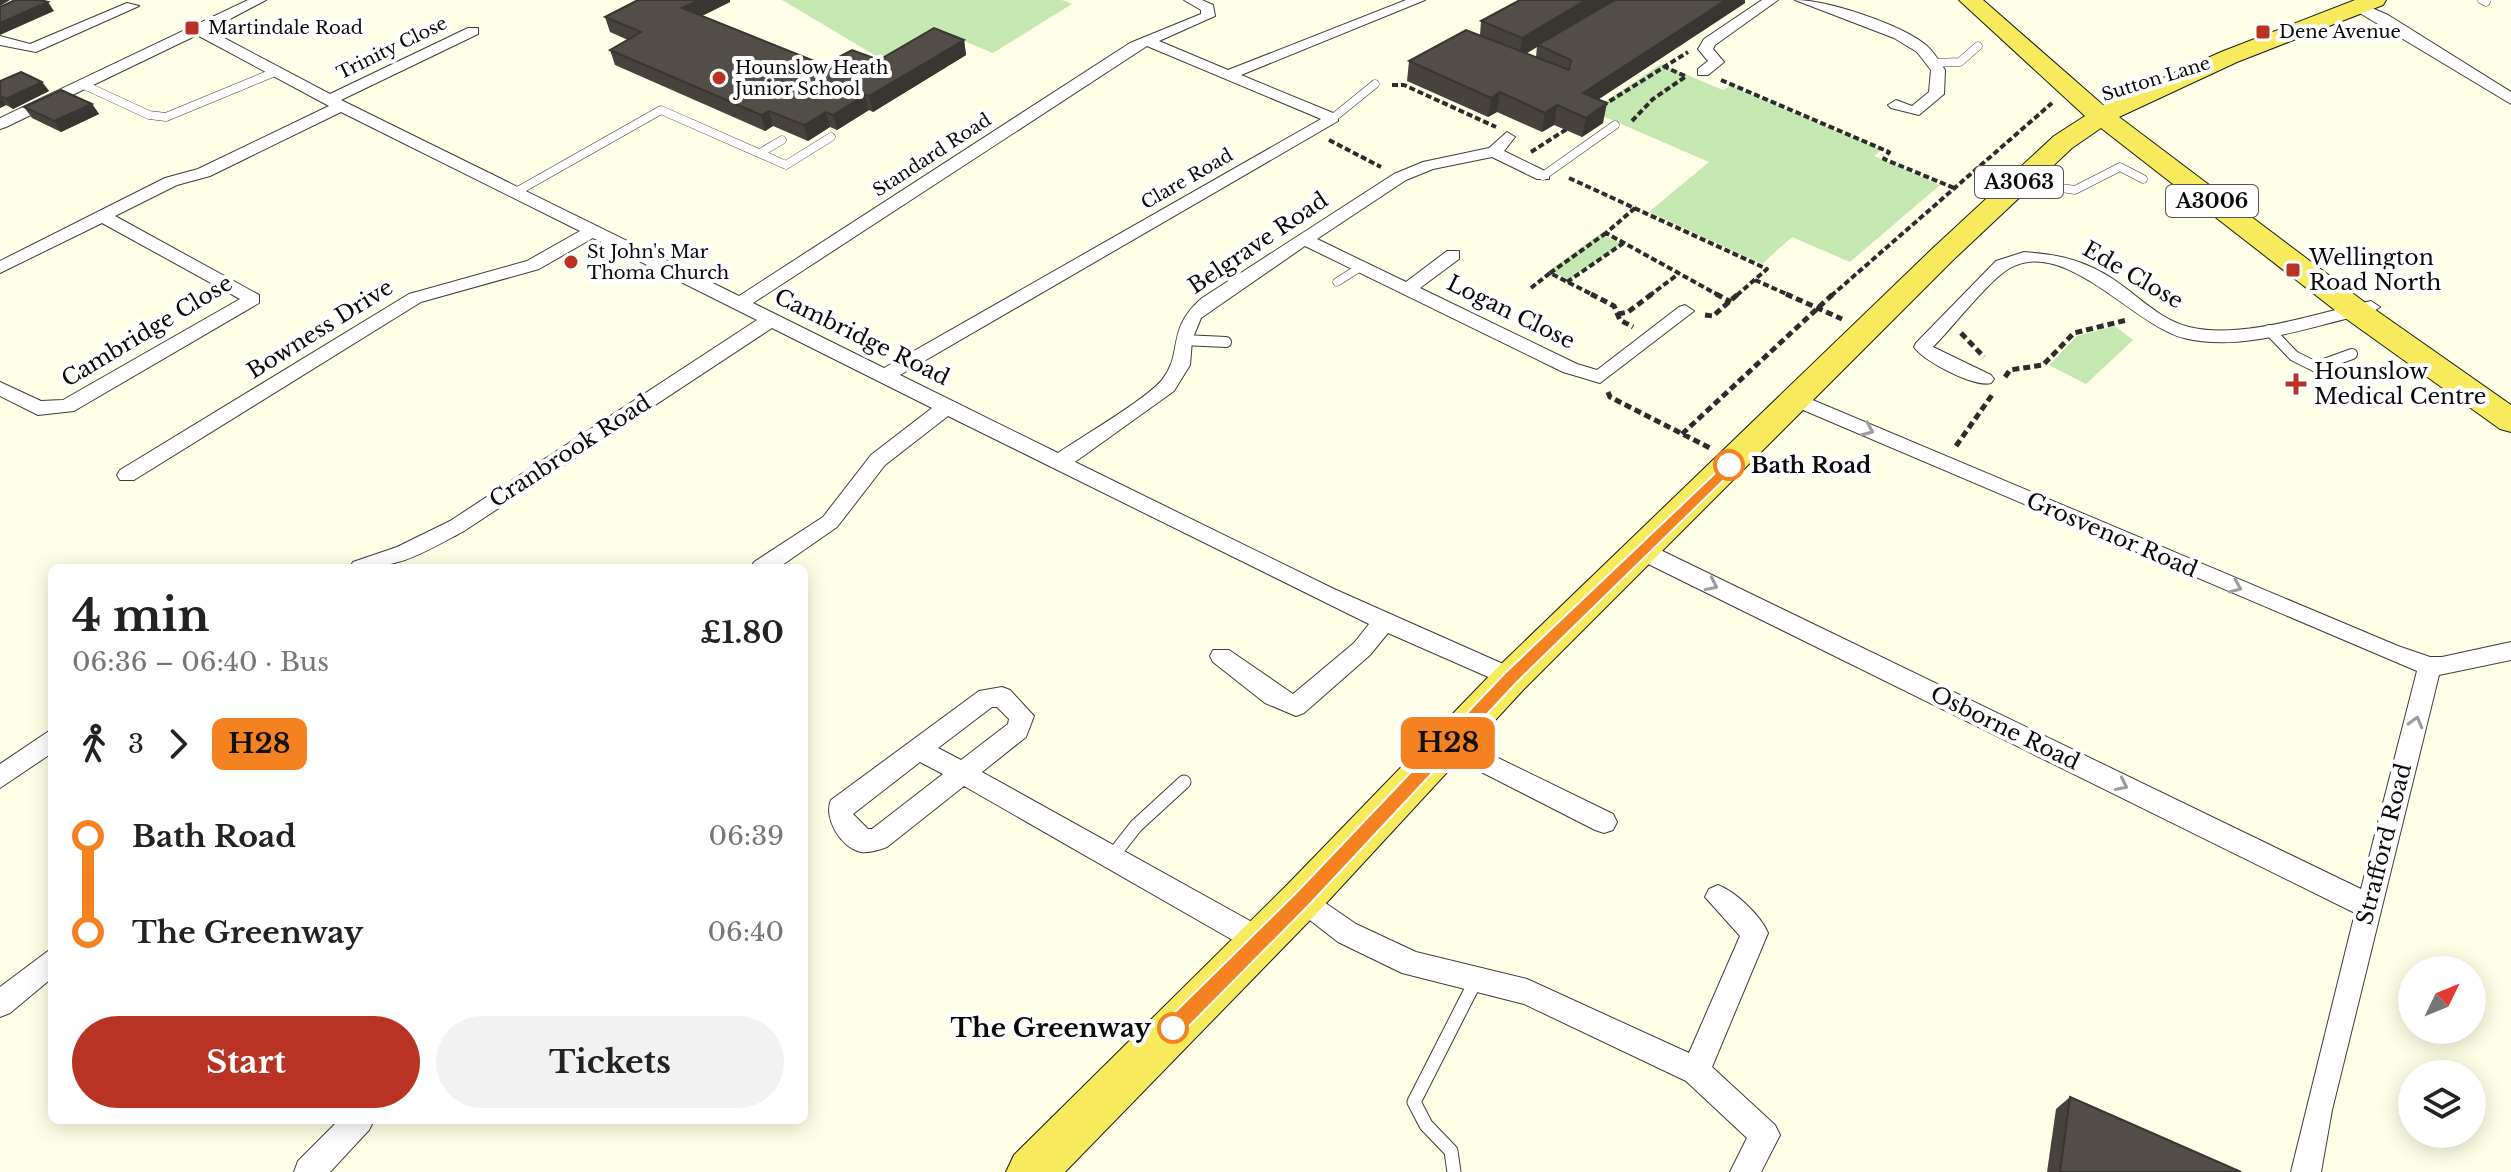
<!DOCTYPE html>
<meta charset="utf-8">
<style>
body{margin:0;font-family:"Libre Baskerville",serif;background:#f2f2f2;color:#222;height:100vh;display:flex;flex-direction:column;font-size:30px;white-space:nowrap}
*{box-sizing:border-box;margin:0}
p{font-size:26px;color:#767676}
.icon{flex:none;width:44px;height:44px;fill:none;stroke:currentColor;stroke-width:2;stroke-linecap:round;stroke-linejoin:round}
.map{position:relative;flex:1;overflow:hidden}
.details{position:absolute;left:48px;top:564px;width:760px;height:560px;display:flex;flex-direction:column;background:#fff;border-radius:12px;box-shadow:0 4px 20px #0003}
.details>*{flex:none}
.badge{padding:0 16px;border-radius:12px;font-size:28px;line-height:52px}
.needle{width:52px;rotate:47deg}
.fabs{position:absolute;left:2398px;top:956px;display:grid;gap:16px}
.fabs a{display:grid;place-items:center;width:88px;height:88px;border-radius:50%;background:#fff;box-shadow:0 4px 20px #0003;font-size:40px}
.map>.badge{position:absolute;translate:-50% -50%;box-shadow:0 0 0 4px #fff}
.legs{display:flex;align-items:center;gap:12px;height:88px;padding:0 24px;font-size:26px}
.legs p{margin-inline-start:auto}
.summary{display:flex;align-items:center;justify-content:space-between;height:136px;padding:0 24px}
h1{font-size:44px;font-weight:700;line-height:60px}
.button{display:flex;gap:16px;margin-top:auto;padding:16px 24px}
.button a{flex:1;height:92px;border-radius:48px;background:#b83324;color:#fff;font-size:32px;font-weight:700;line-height:92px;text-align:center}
.button a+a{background:#f2f2f2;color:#222}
ul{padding:0 24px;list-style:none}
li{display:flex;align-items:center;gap:28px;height:96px;font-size:30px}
li i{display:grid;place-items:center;width:12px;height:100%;margin:0 10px;background:currentColor}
li i::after{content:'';width:20px;height:20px;margin:-10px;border:6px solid;border-radius:50%;background:#fff}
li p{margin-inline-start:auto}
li:first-child i{background:linear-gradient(#0000 50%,currentColor 0)}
li:last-child i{background:linear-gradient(currentColor 50%,#0000 0)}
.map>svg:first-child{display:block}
.green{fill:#c5e8b2}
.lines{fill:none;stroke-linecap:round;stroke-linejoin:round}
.service-far2-casing{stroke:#3d3d3d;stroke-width:9}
.service-far1-casing{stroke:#3d3d3d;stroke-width:12}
.service-casing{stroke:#3d3d3d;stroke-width:15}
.minor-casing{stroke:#3d3d3d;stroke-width:2}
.primary-casing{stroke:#1b1b1b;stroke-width:2}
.path-far1{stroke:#2c2c2c;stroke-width:4;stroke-dasharray:6 3;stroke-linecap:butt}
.path{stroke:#2c2c2c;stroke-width:5;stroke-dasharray:7 4;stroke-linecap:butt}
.service-far2{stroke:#fff;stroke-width:8}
.service-far1{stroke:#fff;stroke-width:10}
.service{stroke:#fff;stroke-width:13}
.minor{fill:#fff;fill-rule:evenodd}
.primary{fill:#f8ea5d;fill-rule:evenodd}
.wall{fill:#47423c;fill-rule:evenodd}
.shaded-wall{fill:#393631}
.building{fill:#524d46;stroke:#393631;stroke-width:2}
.oneway{stroke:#9d9d9d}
.line-1{fill:#f58220;stroke:#fff;stroke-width:2}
.poi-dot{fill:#b83324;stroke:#fff;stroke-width:3}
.stop-1-dot{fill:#fff;stroke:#f58220;stroke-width:4}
.labels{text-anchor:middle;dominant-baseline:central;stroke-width:8;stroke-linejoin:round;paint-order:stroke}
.far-poi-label{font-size:18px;fill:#0a0a0a;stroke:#fff;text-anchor:start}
.far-street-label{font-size:18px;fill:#0a0a0a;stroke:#fff}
.shield{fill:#fff;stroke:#545454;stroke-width:2}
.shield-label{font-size:20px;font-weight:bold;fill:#0a0a0a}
.street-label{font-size:22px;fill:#0a0a0a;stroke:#fff}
.poi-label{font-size:22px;fill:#0a0a0a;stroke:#fff;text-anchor:start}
.stop-label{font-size:22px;font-weight:bold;fill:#0a0a0a;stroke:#fff;text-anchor:start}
.near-stop-label{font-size:26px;font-weight:bold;fill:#0a0a0a;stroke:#fff;text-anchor:end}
</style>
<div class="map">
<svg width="2511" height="1172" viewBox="0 0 2511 1172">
<rect width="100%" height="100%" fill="#fffee6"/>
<path class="green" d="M782,0H1062L1072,4L993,53L942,32L888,63Z
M1661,64L1723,90L1730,86L1882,150L1874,156L1940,185L1850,262L1792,237L1762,264L1649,212L1709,162L1591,111Z
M1600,234L1622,244L1569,280L1550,270Z
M2115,326L2133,340L2086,384L2049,365L2077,336Z"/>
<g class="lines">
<g class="service-far2-casing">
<path id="service-far2" d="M2482,0L2486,2
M1932,63L1960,62L1978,46
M82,84L149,115L166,117L275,72
M1333,118L1375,84
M760,153L782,140
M1543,176L1615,125
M2026,176L2054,187L2075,190L2120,167L2143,179
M516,192L661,110L786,165L831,137
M1337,282L1359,268"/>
</g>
<g class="service-far1-casing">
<path id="service-far1" d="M2269,330L2294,356L2316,367L2352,354
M1183,340L1226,342"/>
</g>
<g class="service-casing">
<path id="service" d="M1111,858L1136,826L1184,782
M1454,1172L1451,1151L1426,1125L1414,1102L1476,980"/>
</g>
<g class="minor-casing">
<path id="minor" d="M248,0H266L209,30L330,94L468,28H478V34L341,100L739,296L1130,43L1201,14V10L1184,0H1202L1213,5L1215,16L1159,41L1228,70L1406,0H1425L1241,75L1338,115V121L900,375L1058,453C1083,436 1145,400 1162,380C1184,353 1165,330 1202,298L1394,174L1423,162L1489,148L1507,132L1515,137L1504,151L1549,173V179H1537L1492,157L1433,169L1406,180L1317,239L1406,282L1447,251H1459V259L1420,288L1577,364L1597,370L1679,307L1685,305L1694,311L1600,383L1563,372L1305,246L1201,318L1192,340L1190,365L1174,391L1075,462L1334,589L1519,671L1523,678L1519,685L1511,687L1388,633L1370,655L1304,713L1296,716L1265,703L1213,662L1210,656L1213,650H1229L1293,694L1354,643L1369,624L948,416L885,465L837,527L778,568H751L754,562L823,517L871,455L932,408L772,328L464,531C421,554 401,568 350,568L353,562L397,547L450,521L757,320L593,238L539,269L421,302L134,480H120L117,475L120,470L409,294L527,261L580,231L341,112L210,176L177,185L115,216L259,295V303L74,411L38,415L0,396V382L41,401L63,400L240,299L102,223L0,273V261L165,178L198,169L329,106L197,35L6,127L0,129V118ZM1147,46L1321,119L884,368L753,303Z
M1762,0H1778L1715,45L1713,49L1724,62L1708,75H1698V69L1708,61L1698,49L1704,39Z
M1795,0C1828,0 1900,24 1926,45C1933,51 1940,62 1945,70L1944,94L1919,115L1891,108L1888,105L1896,100L1912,106L1929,92L1931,70L1917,52L1894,38Z
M2358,2L2388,15L2511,92V104L2353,9L2351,6Z
M127,3L139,6L36,52L0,45V36L30,44Z
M2024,252C2052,254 2076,258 2101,272C2132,288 2154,318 2189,327C2242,340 2318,313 2371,301L2380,307L2371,313C2313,325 2244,353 2184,338C2133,325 2065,237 2010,268C1989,280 1952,328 1933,347L1991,375L1994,379L1991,383C1975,388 1923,361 1914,347L1916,343L1996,261Z
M1796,393L2398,646L2430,657H2442L2511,642V660L2439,675L2332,1110L2321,1172H2291L2355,913L1634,557L1631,551L1634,545H1650L2361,889L2417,671L1789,404L1786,399Z
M1002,687L1010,690L1034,716L1026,737L982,772L1270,932L1273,941L1270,950L1260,953L1250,950L964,786L887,847C879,850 869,853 861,852C841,848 823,818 831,800L979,691ZM992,707H997L1009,719L1008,724L961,760L938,748ZM920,762L943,774L872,829H868L853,814Z
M52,729V753L0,788V764Z
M1447,733L1613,814L1617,822L1613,830L1604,833L1595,830L1438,750L1435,743L1438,736Z
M1718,885C1736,892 1761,916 1768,933L1712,1067L1775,1125L1780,1135L1761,1172H1730L1747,1138L1686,1081L1524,1004L1402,973L1338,942L1293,907L1289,899L1293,891L1302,887L1356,924L1416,952L1527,979L1689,1053L1740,936L1705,897L1709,889Z
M52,948V978L10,1013L0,1017V987Z
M339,1120H374L369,1130L330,1172H294L298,1161Z"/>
</g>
<g class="primary-casing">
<path id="primary" d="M1959,0H1983L2103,105L2221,52L2355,0H2386L2383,5L2237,62L2119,117L2367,304L2511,405V432L2500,429L2345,318L2101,128L2072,148L1952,261L1524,689L1317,913L1065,1172H1006L1014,1155L1287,885L1498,667L1932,249L2054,136L2085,116Z"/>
</g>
<path class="path-far1" d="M1663,66L1685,76
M1721,80L1889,152L1884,159L1954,188
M1392,85H1404L1496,127
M1602,106L1688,52
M1632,121L1653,99L1685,77
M1329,140L1381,167
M1531,152L1570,127
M1569,178L1767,269L1736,296
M1635,208L1606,233L1720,296
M1550,273L1606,233
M1755,280L1791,296
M1567,282L1625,242
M1531,288L1550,273L1595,296
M1649,296L1677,275
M1831,296L2052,103"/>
<path class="path" d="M1591,294L1614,306L1620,320L1633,327
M1716,294L1731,302
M1786,294L1842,319
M1618,314L1628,312L1652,294
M1705,315L1713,316L1738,294
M1961,333L1984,357
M2005,377L2010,370L2043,365L2074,333L2127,320
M1608,392L1610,397L1710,448
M1682,434L1833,294
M1956,446L1992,395"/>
<use href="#service-far2" class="service-far2"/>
<use href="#service-far1" class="service-far1"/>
<use href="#service" class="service"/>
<use href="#minor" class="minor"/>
<use href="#primary" class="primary"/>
</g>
<path class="wall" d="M730,2L702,16L824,65L879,60L964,40L966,55L873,112L869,110L837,130L830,127L808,141L773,126L765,131L615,65L610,50L628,40L610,32L605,17Z
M1745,3L1599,99L1603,123L1582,137L1554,125L1542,132L1497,112L1488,117L1407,81L1409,61L1480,35L1481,21ZM1537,46L1536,57L1526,53Z
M0,81L42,82L49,91L13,109L6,105L0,108Z
M92,104L99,114L61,132L32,118L24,107Z
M2070,1097L2241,1172H2047L2056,1109Z"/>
<path class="shaded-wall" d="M0,0H10L0,6Z
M699,0H730V2L687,23L682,8Z
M1586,0H1615L1519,58L1522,38Z
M1726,0H1745V3L1579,112L1583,93Z
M48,2L54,11L0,35V23Z
M964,40L966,55L873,112L869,96Z
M42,82L49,91L13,109L6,99Z
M1500,92L1497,112L1488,117L1491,98Z
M865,95L869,110L837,130L833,115Z
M0,97L6,105L0,108Z
M1607,103L1603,123L1582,137L1586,118Z
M92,104L99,114L61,132L54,121Z
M1557,105L1554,125L1542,132L1545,113Z
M769,111L773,126L765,131L761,115Z
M826,112L830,127L808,141L804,125Z"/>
<path class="building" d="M15,0H41L48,2L0,23V7Z
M638,0H699L682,8L824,65L852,50L879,60L934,28L964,40L869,96L865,95L833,115L826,112L804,125L769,111L761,115L610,50L641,32L605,17Z
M1520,0H1586L1522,38L1481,21Z
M1615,0H1726L1583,93L1607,103L1586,118L1557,105L1545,113L1500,92L1491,98L1409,61L1466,30L1569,70L1571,60L1538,45Z
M21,72L42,82L6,99L0,96V81Z
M61,90L92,104L54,121L24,107Z
M2070,1097L2241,1172H2060Z"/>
<defs><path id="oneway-chevron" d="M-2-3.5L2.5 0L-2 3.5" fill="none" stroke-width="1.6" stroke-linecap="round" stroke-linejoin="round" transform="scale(2)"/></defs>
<g class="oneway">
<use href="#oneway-chevron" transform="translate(1868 430) rotate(23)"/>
<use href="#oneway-chevron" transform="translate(1712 585) rotate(26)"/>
<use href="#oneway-chevron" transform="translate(2236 587) rotate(23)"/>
<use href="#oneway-chevron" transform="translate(2416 722) rotate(-75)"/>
<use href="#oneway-chevron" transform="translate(2122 785) rotate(26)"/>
</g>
<path class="line-1" d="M1729,460L1735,462V469L1517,682L1309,905L1180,1035L1173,1037L1166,1035L1163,1028L1166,1021L1296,893L1505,673Z"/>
<g class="poi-dot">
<rect x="184" y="20" width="16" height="16" rx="4"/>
<rect x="2255" y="24" width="16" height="16" rx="4"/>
<circle cx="719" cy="78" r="8"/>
<circle cx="571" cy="262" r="8"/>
<rect x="2285" y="262" width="16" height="16" rx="4"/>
<path d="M2292 372h8v8h8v8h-8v8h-8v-8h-8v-8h8z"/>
</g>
<g class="stop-1-dot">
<circle cx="1729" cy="465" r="14"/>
<circle cx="1173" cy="1028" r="14"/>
</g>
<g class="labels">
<g class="far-poi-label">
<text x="208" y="28">Martindale Road</text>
<text x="2279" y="32">Dene Avenue</text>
<text x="735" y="68">Hounslow Heath<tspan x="735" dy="21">Junior School</tspan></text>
<text x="587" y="252">St John's Mar<tspan x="587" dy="21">Thoma Church</tspan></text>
</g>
<g class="far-street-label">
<text transform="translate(392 48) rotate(-26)">Trinity Close</text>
<text transform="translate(2156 79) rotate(-17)">Sutton Lane</text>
<text transform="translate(932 155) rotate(-33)">Standard Road</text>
<text transform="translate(1187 179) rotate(-30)">Clare Road</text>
</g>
<g class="shield">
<rect x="1975" y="166" width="88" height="32" rx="6"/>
<rect x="2166" y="185" width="92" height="32" rx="6"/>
</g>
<g class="shield-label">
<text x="2019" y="182">A3063</text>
<text x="2212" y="201">A3006</text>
</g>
<g class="street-label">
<text transform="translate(1258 243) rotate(-34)">Belgrave Road</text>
<text transform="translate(2133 275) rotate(30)">Ede Close</text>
<text transform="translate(1511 312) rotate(26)">Logan Close</text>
<text transform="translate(320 329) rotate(-32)">Bowness Drive</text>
<text transform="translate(147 331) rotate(-31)">Cambridge Close</text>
<text transform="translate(862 337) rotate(26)">Cambridge Road</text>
<text transform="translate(570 451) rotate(-33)">Cranbrook Road</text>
<text transform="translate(2112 535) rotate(23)">Grosvenor Road</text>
<text transform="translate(2005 728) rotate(26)">Osborne Road</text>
<text transform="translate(2384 844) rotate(-76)">Strafford Road</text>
</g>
<g class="poi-label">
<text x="2309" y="257">Wellington<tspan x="2309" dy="25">Road North</tspan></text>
<text x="2314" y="371">Hounslow<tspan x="2314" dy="25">Medical Centre</tspan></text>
</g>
<g class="stop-label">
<text x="1751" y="465">Bath Road</text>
</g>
<g class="near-stop-label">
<text x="1151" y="1028">The Greenway</text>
</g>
</g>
</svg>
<div class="fabs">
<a><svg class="needle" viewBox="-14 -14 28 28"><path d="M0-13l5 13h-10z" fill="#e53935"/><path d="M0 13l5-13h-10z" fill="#767676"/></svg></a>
<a><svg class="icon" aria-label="layers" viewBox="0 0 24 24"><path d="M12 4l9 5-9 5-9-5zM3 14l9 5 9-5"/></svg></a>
</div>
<b class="badge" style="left:1448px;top:743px;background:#f58220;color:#111">H28</b>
<section class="details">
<div class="summary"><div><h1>4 min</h1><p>06:36 – 06:40 · Bus</p></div><b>£1.80</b></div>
<div class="legs"><svg class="icon" aria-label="walk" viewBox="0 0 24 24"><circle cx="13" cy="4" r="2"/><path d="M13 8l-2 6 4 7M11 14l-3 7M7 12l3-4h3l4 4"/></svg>3<svg class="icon" aria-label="forward" viewBox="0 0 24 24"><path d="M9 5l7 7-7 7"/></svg><b class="badge" style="background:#f58220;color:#111">H28</b></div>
<ul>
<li><i style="color:#f58220"></i><b>Bath Road</b><p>06:39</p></li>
<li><i style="color:#f58220"></i><b>The Greenway</b><p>06:40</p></li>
</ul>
<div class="button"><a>Start</a><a>Tickets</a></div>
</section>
</div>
